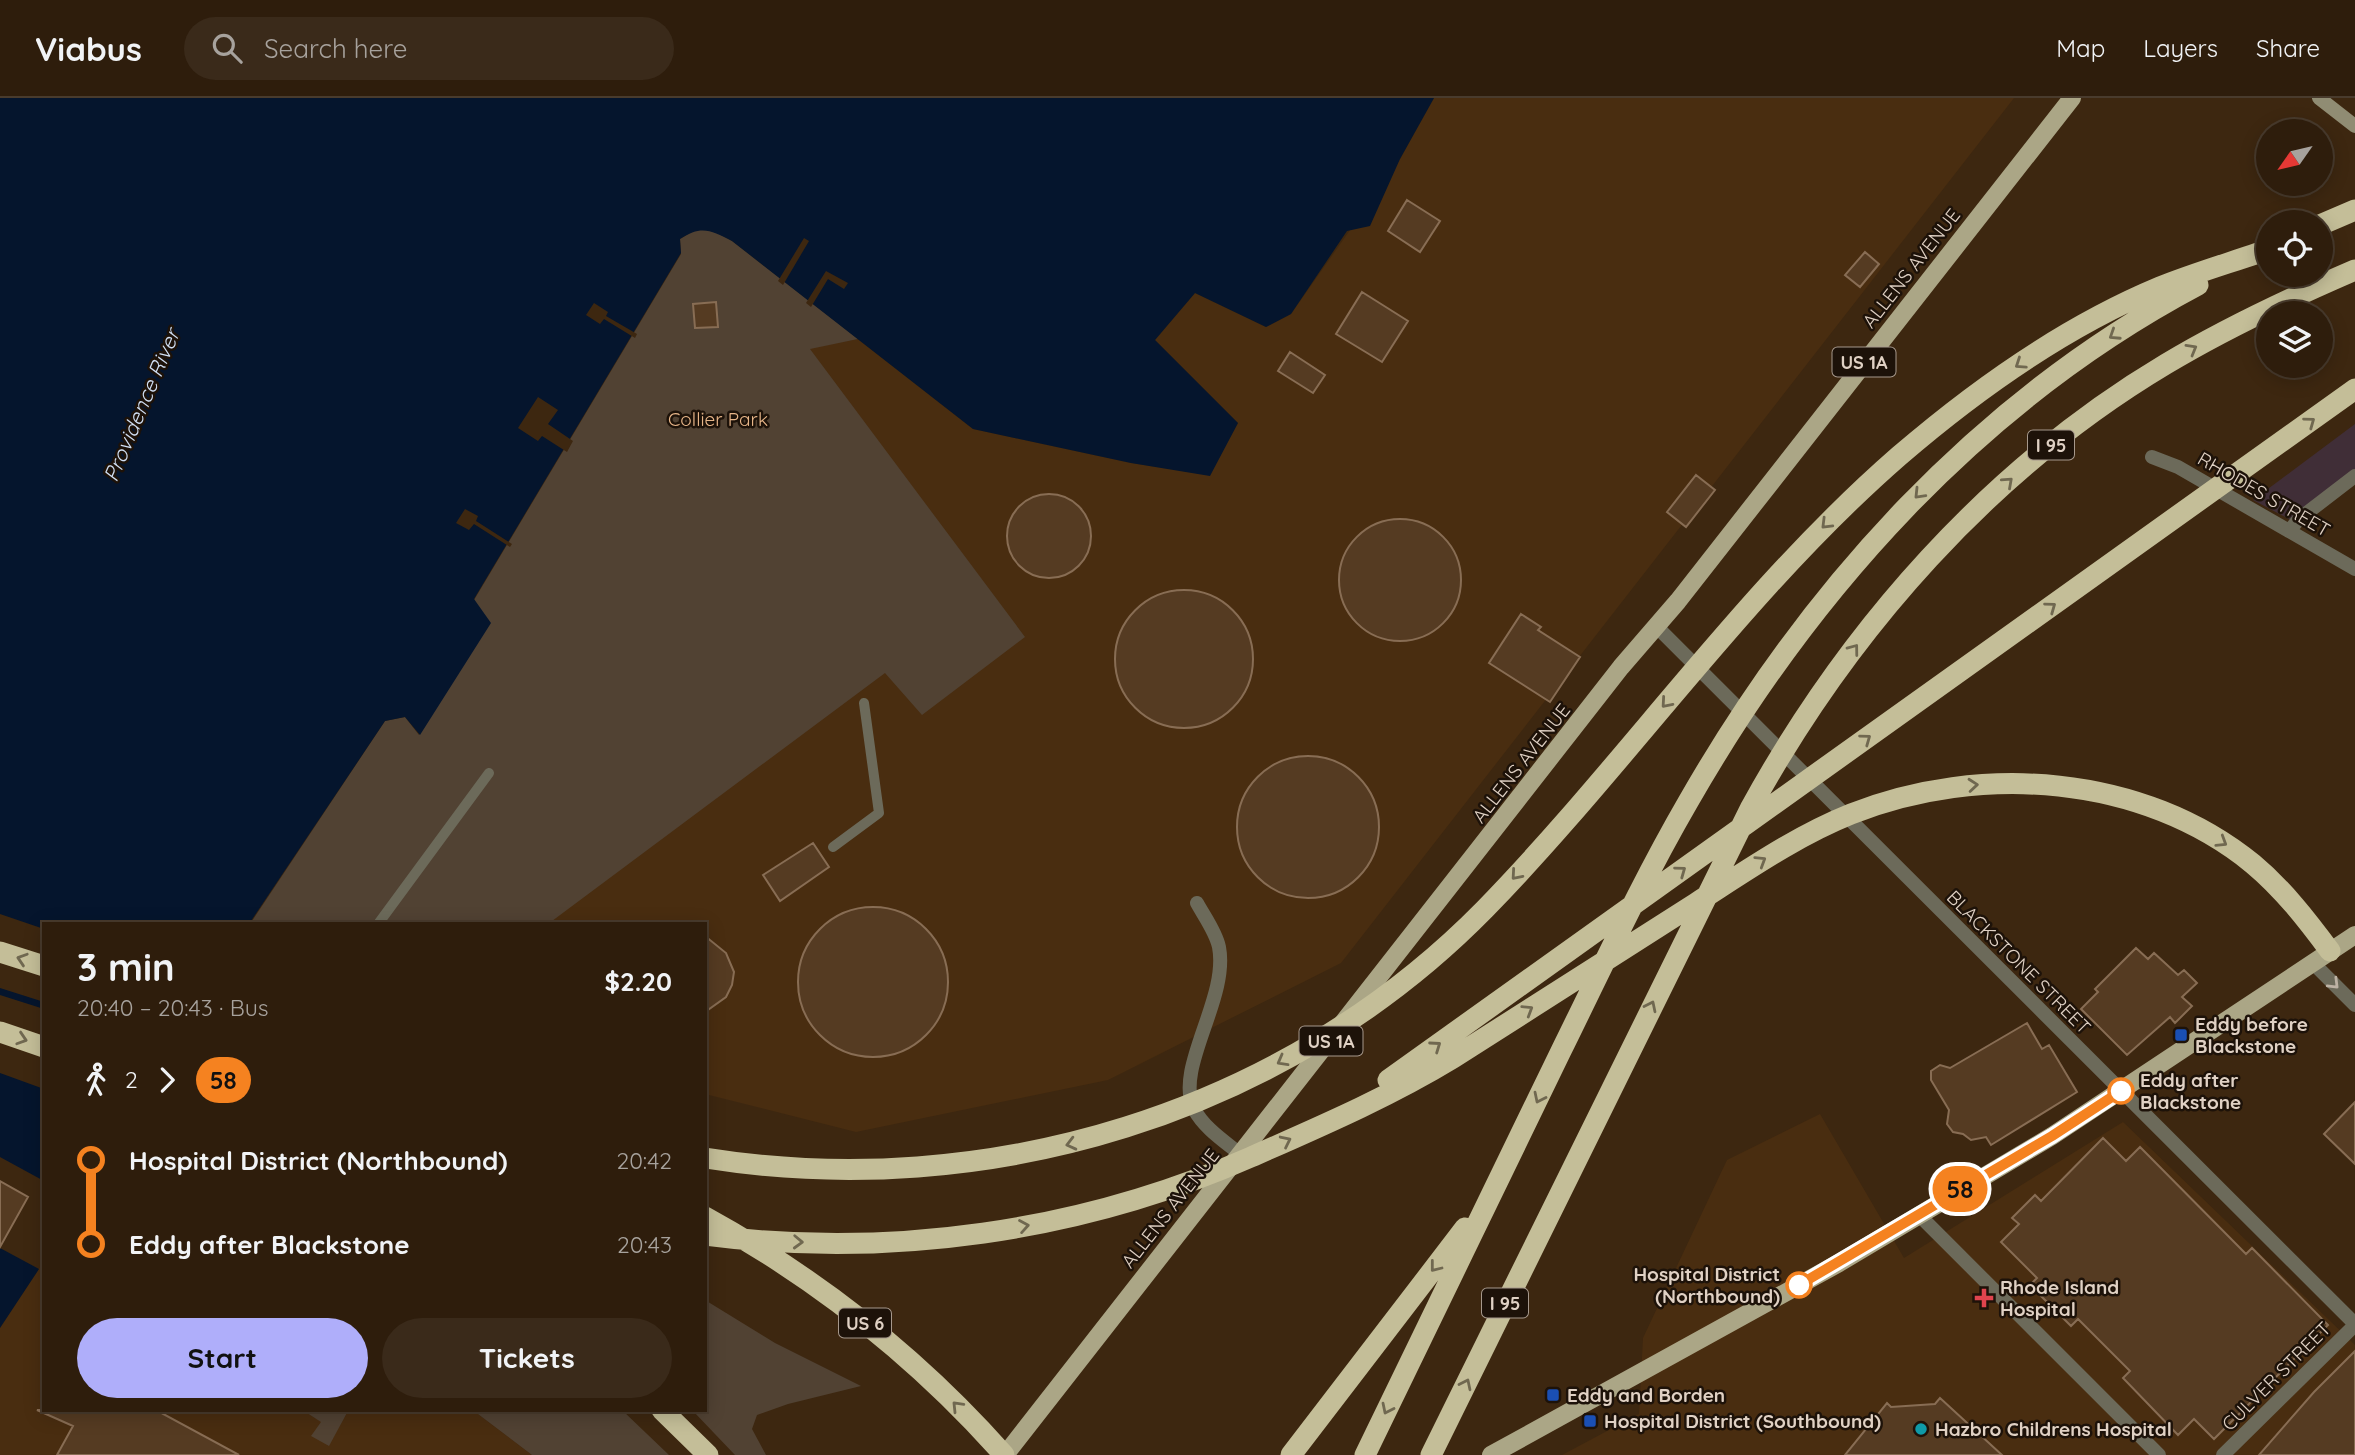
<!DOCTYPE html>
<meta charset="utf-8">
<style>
body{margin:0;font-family:Quicksand,sans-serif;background:#3a2a1a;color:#f1f3f6;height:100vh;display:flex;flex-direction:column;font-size:26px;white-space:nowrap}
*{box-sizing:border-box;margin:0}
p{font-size:23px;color:#a7a29d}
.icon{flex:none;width:38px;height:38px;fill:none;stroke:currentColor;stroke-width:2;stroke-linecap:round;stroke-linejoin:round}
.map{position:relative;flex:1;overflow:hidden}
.drawer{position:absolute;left:42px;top:824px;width:665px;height:490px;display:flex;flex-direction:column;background:#2e1d0c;border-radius:0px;box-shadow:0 4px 18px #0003,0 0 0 2px #493b2d}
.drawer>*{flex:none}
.badge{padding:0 14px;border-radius:23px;font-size:24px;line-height:46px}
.needle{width:46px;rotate:236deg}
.fabs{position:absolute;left:2256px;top:21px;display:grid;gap:14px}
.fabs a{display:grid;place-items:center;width:77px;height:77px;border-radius:50%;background:#2e1d0c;box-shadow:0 4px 18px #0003,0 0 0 2px #493b2d;font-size:35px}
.map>.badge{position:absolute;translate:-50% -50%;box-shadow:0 0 0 4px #fff}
.legs{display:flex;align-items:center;gap:10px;height:77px;padding:0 35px;font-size:23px}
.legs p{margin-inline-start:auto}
.overview{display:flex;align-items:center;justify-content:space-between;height:119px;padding:0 35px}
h1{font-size:38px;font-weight:700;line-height:52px}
.button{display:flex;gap:14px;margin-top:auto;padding:14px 35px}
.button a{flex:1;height:80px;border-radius:42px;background:#afaefa;color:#111;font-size:28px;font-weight:700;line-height:80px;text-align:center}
.button a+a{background:#3a2a1a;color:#f1f3f6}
ul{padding:0 35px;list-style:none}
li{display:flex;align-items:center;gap:24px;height:84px;font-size:26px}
li i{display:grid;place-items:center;width:10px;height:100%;margin:0 9px;background:currentColor}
li i::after{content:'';width:18px;height:18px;margin:-9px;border:5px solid;border-radius:50%;background:#2e1d0c}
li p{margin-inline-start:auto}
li:first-child i{background:linear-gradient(#0000 50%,currentColor 0)}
li:last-child i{background:linear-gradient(currentColor 50%,#0000 0)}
header{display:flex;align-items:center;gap:42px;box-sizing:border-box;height:98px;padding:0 35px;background:#2e1d0c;border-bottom:2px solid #493b2d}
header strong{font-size:33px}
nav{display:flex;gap:38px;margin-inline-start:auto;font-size:24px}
.search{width:490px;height:63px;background:#3a2a1a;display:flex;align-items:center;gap:18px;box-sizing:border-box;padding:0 24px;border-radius:38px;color:#a7a29d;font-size:26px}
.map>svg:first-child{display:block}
.commercial{fill:#402e37}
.built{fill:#492d10}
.green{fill:#514233}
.water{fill:#05152d}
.pier{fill:#3d2710}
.building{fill:#553b22;stroke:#886d54;stroke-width:2}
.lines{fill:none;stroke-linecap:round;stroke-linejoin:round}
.service{stroke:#6c6a5a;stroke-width:10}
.minor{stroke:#6c6a5a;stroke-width:14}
.tertiary{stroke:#6c6a5a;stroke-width:14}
.secondary{stroke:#908c73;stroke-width:14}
.primary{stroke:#aba686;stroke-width:18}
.motorway{stroke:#c4be98;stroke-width:21}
.oneway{stroke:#706850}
.oneway2{stroke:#bdb2a4}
.line-1-casing{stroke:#fff;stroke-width:16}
.line-1{stroke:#f58220;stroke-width:10}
.transit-dot{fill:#1a4fb4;stroke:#1d1209;stroke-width:2.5}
.stop-1-dot{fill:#fff;stroke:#f58220;stroke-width:3.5}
.health-dot{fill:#e0444e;stroke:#1d1209;stroke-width:2.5}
.culture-dot{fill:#0f9aa8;stroke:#1d1209;stroke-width:2.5}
.labels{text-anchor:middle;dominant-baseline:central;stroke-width:5;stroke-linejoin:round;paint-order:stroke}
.shield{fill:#1d1209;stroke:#a6988c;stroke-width:2}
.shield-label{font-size:18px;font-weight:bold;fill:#e0d1c4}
.street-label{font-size:19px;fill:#e0d1c4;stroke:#1d1209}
.park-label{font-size:19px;fill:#e8b689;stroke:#1d1209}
.poi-label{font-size:19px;font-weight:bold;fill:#e0d1c4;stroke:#1d1209;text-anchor:start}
.stop-label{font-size:19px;font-weight:bold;fill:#e0d1c4;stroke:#1d1209;text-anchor:start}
.water-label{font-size:21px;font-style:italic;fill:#d1e0f5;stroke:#1d1209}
</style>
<header>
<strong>Viabus</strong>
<div class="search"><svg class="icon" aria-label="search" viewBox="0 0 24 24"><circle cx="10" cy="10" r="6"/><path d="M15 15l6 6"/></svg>Search here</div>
<nav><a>Map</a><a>Layers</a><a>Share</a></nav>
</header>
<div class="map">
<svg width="2355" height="1357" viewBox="0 0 2355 1357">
<rect width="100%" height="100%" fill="#3d2710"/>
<path class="commercial" d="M2355,326V372L2341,381L2302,428L2253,402Z"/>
<path class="built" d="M1434,0H2014L1341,865L1108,982L856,1034L705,996V826H484L810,250L858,241L973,331L1131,365L1209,377L1238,325L1155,242L1195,195L1266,229L1291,216L1400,61Z
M1820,1016L1904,1160L2123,1024L2355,1247V1357H1562L1639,1316L1643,1240L1727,1062Z
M44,1163V1312L304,1313L322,1324L328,1348L348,1313H474L532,1357H0V1230Z"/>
<path class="green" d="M708,130L732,143L858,241L810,251L1025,539L922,617L885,575L548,826H250L385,623L405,619L419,637L474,502L681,156L680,141L693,133Z
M705,1202L775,1245L861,1288L788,1306L757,1317L752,1331L766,1357H735L693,1313L705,1312Z
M304,1313H348L329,1348L311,1338L321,1324Z
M474,1313H623L669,1357H532Z"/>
<path class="water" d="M0,0H1434L1400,61L1370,128L1347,133L1291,216L1266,229L1195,195L1155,242L1238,325L1210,378L1131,365L973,331L732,143C711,132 701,127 680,141L681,155L474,501L491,525L420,637L405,619L385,623L249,826H44V1083L0,1059Z
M0,1150L39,1171L0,1230Z"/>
<path class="pier" d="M804,140L809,143L783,187L778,183Z
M826,173L848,185L844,191L828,181L811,209L806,205Z
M594,205L608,214L606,218L637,236L635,240L604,221L600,226L586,217Z
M538,299L558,312L548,326L573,343L567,354L542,338L538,343L518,330Z
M465,411L478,418L476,423L512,446L510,449L474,426L469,432L456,425Z
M0,816L44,831V904L0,890Z
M0,897L44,911V991L0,975Z"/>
<path class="building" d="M1407,102L1440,123L1420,154L1388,133Z
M1865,154L1879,166L1860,189L1845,177Z
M1362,194L1408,223L1382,264L1336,236Z
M716,204L718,229L695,230L693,206Z
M1290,254L1325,277L1313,295L1278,273Z
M1696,377L1715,392L1686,429L1667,414Z
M1007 438a42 42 0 1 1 84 0a42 42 0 1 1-84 0Z
M1339 482a61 61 0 1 1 122 0a61 61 0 1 1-122 0Z
M1115 561a69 69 0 1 1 138 0a69 69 0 1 1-138 0Z
M1521,516L1541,529L1538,532L1580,559L1550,604L1489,565Z
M1237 729a71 71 0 1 1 142 0a71 71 0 1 1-142 0Z
M813,745L829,769L780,803L763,777Z
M798 884a75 75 0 1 1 150 0a75 75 0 1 1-150 0Z
M705,838L726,855L734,874L732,887L726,899L705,914Z
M2136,850L2148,861L2154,855L2178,877L2184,872L2197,885L2182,899L2192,908L2175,925L2170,919L2127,957L2081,911L2098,894L2095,891Z
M2027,925L2042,951L2049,947L2077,994L1991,1047L1986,1039L1971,1042L1963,1036L1953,1034L1947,1026L1949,1012L1931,982V973L1940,967L1950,970Z
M2355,1004V1066L2324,1036Z
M2103,1040L2126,1063L2140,1049L2246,1156L2252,1150L2328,1227L2214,1341L2194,1321L2178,1337L2123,1280L2130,1273L2078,1221L2071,1228L2030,1187L2037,1180L2001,1144L2019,1126L2012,1120L2035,1097L2041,1103Z
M0,1083L28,1099L0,1149Z
M2355,1253V1357H2259L2314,1294Z
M1940,1300L2002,1357H1845L1887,1305L1891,1309L1935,1306Z
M37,1312H156L239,1357H57L73,1328Z"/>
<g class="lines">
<path class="service" d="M833,749L879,715L864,605
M378,826L489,675"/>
<path class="minor" d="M2152,359L2178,369L2355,471
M2289,433L2299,421L2355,378
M1197,805C1204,818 1216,834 1219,849C1229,901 1174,970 1194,1011C1204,1030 1224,1043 1240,1056
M2313,865L2355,907
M2223,1357L2355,1227"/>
<path class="tertiary" d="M1656,528L2355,1226
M1919,1117L2159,1357"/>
<path class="secondary" d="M2319,0L2355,28"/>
<path class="primary" d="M1005,1357L1621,569L1678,503L2072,0
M1491,1357L1839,1165L2052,1038L2355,837"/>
<path class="motorway" d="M2320,127L2355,112
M0,854L44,868
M0,934L44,949
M1388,982L2355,291
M705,1060C987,1105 1284,1016 1485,811C1628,664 1744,493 1899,358C1978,290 2064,229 2160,189C2192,176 2226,166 2258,155
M705,1119C818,1181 919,1261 1004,1357
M705,1137C889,1161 1081,1134 1251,1059C1319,1029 1389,999 1453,960C1534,909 1615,857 1696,805C1746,773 1796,738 1851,716C1980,665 2143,676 2253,766C2283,791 2307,822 2330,853
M662,1312L708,1357
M1291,1357L1465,1130
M1365,1357C1430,1222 1496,1088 1561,953C1602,870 1641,785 1688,704C1810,491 1979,303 2198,187
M1431,1357L1751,709C1849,531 1990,371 2166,266C2226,230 2290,200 2355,172"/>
</g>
<defs><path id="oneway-chevron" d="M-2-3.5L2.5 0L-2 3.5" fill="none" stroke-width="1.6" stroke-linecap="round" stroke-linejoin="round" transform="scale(1.75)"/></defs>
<g class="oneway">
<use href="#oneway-chevron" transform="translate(2114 237) rotate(147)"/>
<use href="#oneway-chevron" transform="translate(2192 251) rotate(-30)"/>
<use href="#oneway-chevron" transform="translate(2020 266) rotate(146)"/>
<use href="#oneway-chevron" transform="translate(2310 324) rotate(-36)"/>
<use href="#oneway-chevron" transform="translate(2008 384) rotate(-42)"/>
<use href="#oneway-chevron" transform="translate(1919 396) rotate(134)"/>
<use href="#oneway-chevron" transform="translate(1826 426) rotate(135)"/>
<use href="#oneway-chevron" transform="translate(2051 509) rotate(-36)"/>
<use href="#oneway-chevron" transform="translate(1854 551) rotate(-53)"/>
<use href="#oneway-chevron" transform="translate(1666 605) rotate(131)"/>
<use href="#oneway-chevron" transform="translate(1866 641) rotate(-36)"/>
<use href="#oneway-chevron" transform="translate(1973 687) rotate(-5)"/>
<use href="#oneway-chevron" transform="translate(2222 744) rotate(32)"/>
<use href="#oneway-chevron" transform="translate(1761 763) rotate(-32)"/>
<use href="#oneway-chevron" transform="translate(1681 773) rotate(-36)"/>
<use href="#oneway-chevron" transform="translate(1516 777) rotate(131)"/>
<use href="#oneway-chevron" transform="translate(22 861) rotate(-162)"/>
<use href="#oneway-chevron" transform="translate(1651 908) rotate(-64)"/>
<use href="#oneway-chevron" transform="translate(1528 912) rotate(-32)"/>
<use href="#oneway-chevron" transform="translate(22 941) rotate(18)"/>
<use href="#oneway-chevron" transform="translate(1436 948) rotate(-35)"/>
<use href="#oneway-chevron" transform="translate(1282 963) rotate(151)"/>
<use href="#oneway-chevron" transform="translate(1539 1000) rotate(116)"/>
<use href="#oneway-chevron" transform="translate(1286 1043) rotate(-26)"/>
<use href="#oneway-chevron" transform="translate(1071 1046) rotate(166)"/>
<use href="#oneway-chevron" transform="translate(1024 1128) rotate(-10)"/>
<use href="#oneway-chevron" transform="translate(798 1144) rotate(2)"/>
<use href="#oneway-chevron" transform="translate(1435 1169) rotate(128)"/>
<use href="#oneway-chevron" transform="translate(1466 1286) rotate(-64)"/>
<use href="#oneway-chevron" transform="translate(957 1308) rotate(-134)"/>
<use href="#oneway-chevron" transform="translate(1387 1311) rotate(116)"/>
</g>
<use class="oneway2" href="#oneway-chevron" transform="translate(2334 886) rotate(45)"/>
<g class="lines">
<g class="line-1-casing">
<path id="line-1" d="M1799,1187L2052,1038L2121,993"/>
</g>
<use href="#line-1" class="line-1"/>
</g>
<g class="transit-dot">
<rect x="2174" y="930" width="14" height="14" rx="3.5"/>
<rect x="1546" y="1290" width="14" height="14" rx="3.5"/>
<rect x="1583" y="1316" width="14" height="14" rx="3.5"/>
</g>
<g class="stop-1-dot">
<circle cx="2121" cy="993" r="12"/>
<circle cx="1799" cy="1187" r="12"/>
</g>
<path class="health-dot" d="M1980.5 1189.5h7v7h7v7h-7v7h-7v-7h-7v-7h7z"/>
<circle class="culture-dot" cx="1921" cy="1331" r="7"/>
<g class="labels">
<g class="shield">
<rect x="1832.5" y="249.5" width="63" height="29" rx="5"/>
<rect x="2028" y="332.5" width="46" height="29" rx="5"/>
<rect x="1299.5" y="928.5" width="63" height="29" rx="5"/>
<rect x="1482" y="1190.5" width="46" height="29" rx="5"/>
<rect x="839" y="1210.5" width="52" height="29" rx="5"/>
</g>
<g class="shield-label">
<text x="1864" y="264">US 1A</text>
<text x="2051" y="347">I 95</text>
<text x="1331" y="943">US 1A</text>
<text x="1505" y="1205">I 95</text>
<text x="865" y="1225">US 6</text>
</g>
<g class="street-label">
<text transform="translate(1911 170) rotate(-52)">ALLENS AVENUE</text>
<text transform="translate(2264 396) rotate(30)">RHODES STREET</text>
<text transform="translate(1521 665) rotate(-52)">ALLENS AVENUE</text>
<text transform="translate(2019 864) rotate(45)">BLACKSTONE STREET</text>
<text transform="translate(1170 1110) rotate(-52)">ALLENS AVENUE</text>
<text transform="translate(2276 1278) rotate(-45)">CULVER STREET</text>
</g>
<g class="park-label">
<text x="718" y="321">Collier Park</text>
</g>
<g class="poi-label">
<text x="2195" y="926">Eddy before<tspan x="2195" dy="22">Blackstone</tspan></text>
<text x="2000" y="1189">Rhode Island<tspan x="2000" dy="22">Hospital</tspan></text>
<text x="1567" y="1297">Eddy and Borden</text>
<text x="1604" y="1323">Hospital District (Southbound)</text>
<text x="1935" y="1331">Hazbro Childrens Hospital</text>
</g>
<g class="stop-label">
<text x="2140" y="982">Eddy after<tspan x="2140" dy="22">Blackstone</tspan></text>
<text x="1780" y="1176" text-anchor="end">Hospital District<tspan x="1780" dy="22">(Northbound)</tspan></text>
</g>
<g class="water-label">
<text transform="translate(141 307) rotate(-67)">Providence River</text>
</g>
</g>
</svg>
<div class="fabs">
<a><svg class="needle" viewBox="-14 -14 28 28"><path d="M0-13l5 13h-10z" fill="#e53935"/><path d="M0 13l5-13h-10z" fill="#a7a29d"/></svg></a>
<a><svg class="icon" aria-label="locate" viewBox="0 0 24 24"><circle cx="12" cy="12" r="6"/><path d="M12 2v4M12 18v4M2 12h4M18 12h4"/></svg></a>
<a><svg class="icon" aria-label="layers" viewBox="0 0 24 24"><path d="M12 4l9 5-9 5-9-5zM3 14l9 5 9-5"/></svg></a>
</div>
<b class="badge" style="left:1960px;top:1091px;background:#f58220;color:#111">58</b>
<section class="drawer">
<div class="overview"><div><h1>3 min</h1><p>20:40 – 20:43 · Bus</p></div><b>$2.20</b></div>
<div class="legs"><svg class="icon" aria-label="walk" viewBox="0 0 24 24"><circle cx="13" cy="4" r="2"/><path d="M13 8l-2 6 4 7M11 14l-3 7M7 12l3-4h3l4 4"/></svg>2<svg class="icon" aria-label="forward" viewBox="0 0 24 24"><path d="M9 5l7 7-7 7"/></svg><b class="badge" style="background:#f58220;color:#111">58</b></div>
<ul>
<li><i style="color:#f58220"></i><b>Hospital District (Northbound)</b><p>20:42</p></li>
<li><i style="color:#f58220"></i><b>Eddy after Blackstone</b><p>20:43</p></li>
</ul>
<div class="button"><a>Start</a><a>Tickets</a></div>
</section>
</div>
